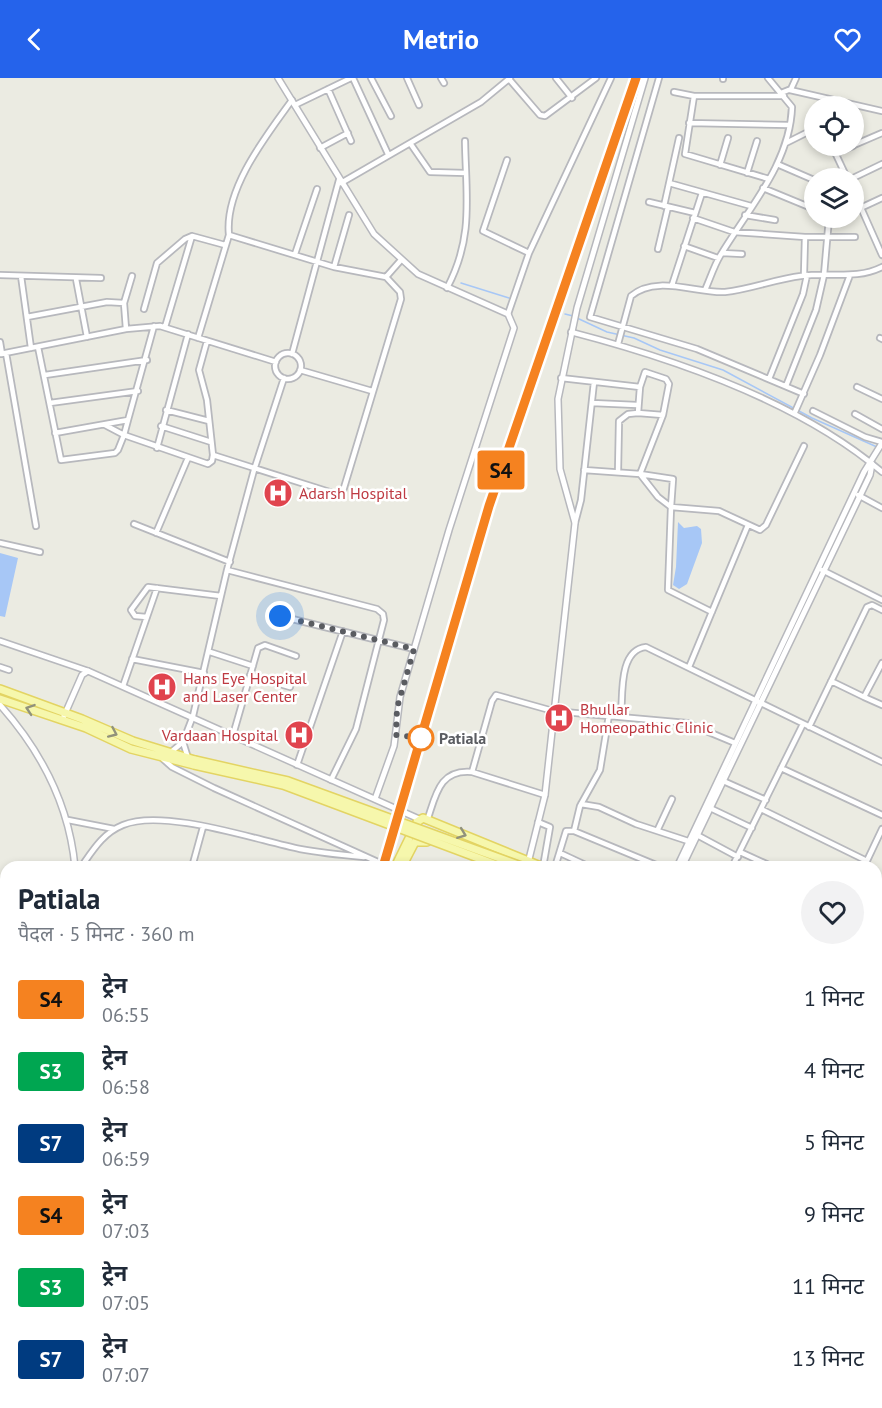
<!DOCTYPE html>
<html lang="hi">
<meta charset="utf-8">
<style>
body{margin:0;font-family:"PT Sans","Noto Sans Devanagari",sans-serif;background:#f2f2f3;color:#1f2937;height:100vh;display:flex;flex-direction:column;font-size:22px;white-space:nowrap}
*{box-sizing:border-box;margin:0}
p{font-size:20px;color:#747a83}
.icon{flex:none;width:33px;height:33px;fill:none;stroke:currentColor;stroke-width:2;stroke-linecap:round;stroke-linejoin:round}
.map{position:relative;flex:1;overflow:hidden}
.side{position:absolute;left:0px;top:783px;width:882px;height:548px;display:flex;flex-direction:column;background:#fff;border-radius:18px 18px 0 0;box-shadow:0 3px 9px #0003}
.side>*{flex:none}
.badge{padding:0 12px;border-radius:4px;font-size:21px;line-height:39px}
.controls{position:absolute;left:804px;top:18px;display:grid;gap:12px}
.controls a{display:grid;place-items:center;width:60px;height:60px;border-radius:50%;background:#fff;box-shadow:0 3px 9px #0003;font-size:30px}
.you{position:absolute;width:30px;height:30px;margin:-15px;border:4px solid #fff;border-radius:50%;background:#1a73e8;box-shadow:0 0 0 9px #1a73e833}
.map>.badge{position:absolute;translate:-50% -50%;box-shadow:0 0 0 3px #fff}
.round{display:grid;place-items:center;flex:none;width:63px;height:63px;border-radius:32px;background:#f2f2f3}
.headline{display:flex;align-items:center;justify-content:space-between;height:102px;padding:0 18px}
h1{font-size:28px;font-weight:700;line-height:45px}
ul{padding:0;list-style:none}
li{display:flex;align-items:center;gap:18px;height:72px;padding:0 18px}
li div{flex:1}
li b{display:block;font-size:22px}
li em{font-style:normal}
li .badge{min-width:66px;font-weight:700;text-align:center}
header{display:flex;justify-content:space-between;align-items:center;height:78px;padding:0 18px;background:#2563eb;color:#fff;font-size:27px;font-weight:700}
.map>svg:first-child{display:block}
.green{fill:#c0e1c6}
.water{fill:#a7c7f6}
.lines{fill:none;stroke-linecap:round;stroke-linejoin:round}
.stream{stroke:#a7c7f6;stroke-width:1.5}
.minor-casing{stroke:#b7b8bd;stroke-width:8}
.tertiary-casing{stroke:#b7b8bd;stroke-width:8}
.primary-casing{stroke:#e3d463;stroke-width:10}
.minor{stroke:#fff;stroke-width:4.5}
.tertiary{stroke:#fff;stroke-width:5}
.primary{stroke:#f6f7ac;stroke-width:7}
.rail-casing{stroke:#b2b3b3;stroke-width:4}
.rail{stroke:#fff;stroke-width:1.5;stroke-dasharray:4.5;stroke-linecap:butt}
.primary-bridge-casing{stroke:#e3d463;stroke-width:10;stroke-linecap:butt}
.primary-bridge{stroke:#f6f7ac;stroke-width:7}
.oneway{stroke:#91927b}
.line-casing{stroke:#fff;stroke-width:14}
.line{stroke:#f58220;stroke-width:9}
.walk{stroke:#5a5c61;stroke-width:6;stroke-dasharray:0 10.8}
.stop-dot{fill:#fff;stroke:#f58220;stroke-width:3}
.labels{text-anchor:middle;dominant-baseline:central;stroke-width:5;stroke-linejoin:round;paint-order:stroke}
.health-label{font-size:16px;fill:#be3a42;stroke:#fff;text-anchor:start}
.stop-label{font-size:16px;font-weight:bold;fill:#5a5c61;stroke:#fff;text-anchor:start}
</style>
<header><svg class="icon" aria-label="back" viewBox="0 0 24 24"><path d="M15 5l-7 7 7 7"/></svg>Metrio<svg class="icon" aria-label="heart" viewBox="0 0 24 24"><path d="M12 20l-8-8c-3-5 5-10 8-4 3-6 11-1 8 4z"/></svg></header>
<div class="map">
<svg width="882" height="1330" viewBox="0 0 882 1330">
<rect width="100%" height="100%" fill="#ebebe2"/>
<path class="green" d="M49,1325H101V1330H48Z"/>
<path class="water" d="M678,444L684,450L697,448L701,451L702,465L687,506L679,511L673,507L676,489Z
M0,475L18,480L5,539L0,538Z"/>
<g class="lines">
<path class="stream" d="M461,205L509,220
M565,236L573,238
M577,240L607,254L634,260L660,272L723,292L812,340L877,369"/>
<g class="minor-casing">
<path id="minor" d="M353,0L388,76
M371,0L391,38
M407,0L419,27
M441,0L444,5
M556,0L572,20
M659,0L590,239L697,271L804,316
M509,1L540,37L545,38L596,0
M723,1V0
M328,11L351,63
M790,12L882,33
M674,14L694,18H784
M781,15L791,11L796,0
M694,18L685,76L769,101
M295,27L351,0
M689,45L789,47
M410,65L430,94L466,95
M786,65L814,51
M854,67L882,55
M832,68L847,100
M320,70L348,55
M836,75L853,68
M507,82L483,153L529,175
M777,86L814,102
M720,87L728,60
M747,95L757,63
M853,100L882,86
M341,105L481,24L510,0
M669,105L751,128
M763,110L814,131
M854,114L882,177
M649,124L695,135
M664,128L679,60
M854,133L882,120
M745,137L775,142
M693,140L734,154L805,159H855
M229,157C224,111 266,58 292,22
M684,168L718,180
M658,171L668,129
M722,175L742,176
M295,176L317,111
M334,189L349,137
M0,197L101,200
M804,197L805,159
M21,198L31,270
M76,201L87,259
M672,207L702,115
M447,210C474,159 466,119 465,63
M705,212C710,201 714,188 720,178C748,131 790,86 792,29L768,0
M144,231L157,185L185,161L192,158L225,167
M508,236L529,175L611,0
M27,239L107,224L124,225
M165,249L192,158
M126,251L124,225L132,198
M571,254C675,281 800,324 882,394
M198,260L229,157L334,189L386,199
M880,260L882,261
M0,264L2,276
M618,266L631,218C656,196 698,216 725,214C751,211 776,201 801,198C830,194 856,202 882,189
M38,269L61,382L115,375L118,372L124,357L208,386L212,383L213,377L207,322L199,292L207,263
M6,275L36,448
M275 288a13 13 0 1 1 26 0a13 13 0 1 1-26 0Z
M0,276L126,251L160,248L276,284
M292,276L339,102
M300,292L372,313
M45,297L147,282
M561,300L640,309
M769,301L803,216L807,197
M786,308L816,232L824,197L829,140
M857,309L882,321
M50,325L138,313
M592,325L637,327
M166,332L209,343
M813,333L865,359L882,364
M795,334L820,277L850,197
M855,336L882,351
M663,337L638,335L640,309L645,294L666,301L669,306L663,337L640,396L673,401L671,429L719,433L760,452L766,447L804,368
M105,347L124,357L128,342
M161,348L211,364
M55,355L128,342L154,248
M157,370L188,256
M213,377L336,416L343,413L401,221L400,214L386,199L401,182
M584,392L640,396L658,419L671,429L668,512L712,534
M618,394L619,343L628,336L638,335
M858,417L882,430
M575,445L581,422L594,304
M134,446L230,484
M156,455L188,380
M0,465L40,474
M227,492L377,531L383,536L384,542L356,651L331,702
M822,492L882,522
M280,538L414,571
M147,539L135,538L131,532L148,509L221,518
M0,563L88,593
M210,574L253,588
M132,581L204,595
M0,589L9,592
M689,589L748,447
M250,597L290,609
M831,603L864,619L882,585
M123,608L157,510
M864,619L882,627
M621,639C623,618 618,572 646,569L882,684
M809,649L867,529L872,527L882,532
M233,657L258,570L265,567L296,578
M183,664L188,680
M171,674L183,664L193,638L227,492L254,392L284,300
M163,681L172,689L214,710L389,789
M297,687L343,553
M781,690L882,737
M472,694L545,717
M721,702L766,722
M581,726L599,729L636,746L691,764
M710,730L752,750
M761,731L867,783
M428,740C436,716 440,691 472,694L492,623L496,617L553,633L687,645L735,665
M68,742L114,751
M538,744L550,749L543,789
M658,751L672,721
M574,753L661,789
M697,757L738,779
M740,774L773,789
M560,775L590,789
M81,789C93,772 103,755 123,747C163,730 256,762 300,771C321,775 342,777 364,779
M192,789L203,749
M555,789L566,753H574L580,728L600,692L609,637
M732,789L803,646
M864,789L882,751
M876,811L881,813
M876,859L882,845
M876,875L882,878
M876,1010L882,1012
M0,1024L6,1026
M876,1031L882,1034
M881,1057L882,1055
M876,1113L882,1115
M876,1194L880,1181
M876,1215L882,1214
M876,1241L882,1242
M876,1309L882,1312
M252,1324L253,1330
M292,1324L299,1330
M517,1324L527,1330
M685,1324L688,1330
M831,1324L832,1330
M750,1328L762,1330
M311,1330H313
M443,1330L445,1324
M502,1330L504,1324
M620,1330L621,1327L625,1330
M657,1330L660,1324
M773,1330V1324
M821,1330L822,1324"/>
</g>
<g class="tertiary-casing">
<path id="tertiary" d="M278,0L374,156L418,196L508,236L514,250L449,452L400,619L394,668L375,721
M0,627C42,674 69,726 75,789
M64,638L82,597L88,593L419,741
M528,785L545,717L575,445L560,391L558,321L577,230L645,0
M677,789L864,394L882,365
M682,789L870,397L872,386
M5,932L0,939L6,944
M0,956L6,944
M876,1150L882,1135
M876,1180L882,1181
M0,1244L6,1246
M41,1330V1324
M388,1330L390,1324"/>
</g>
<g class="primary-casing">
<path id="primary" d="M0,611L82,641L133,663L195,682
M0,621L86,650L131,671L194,687
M395,789L417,744L423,740L543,789
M402,789L415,764H427
M876,944L882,947
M876,956L882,958
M110,1330V1324
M115,1330L116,1324"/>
</g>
<use href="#minor" class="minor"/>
<use href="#tertiary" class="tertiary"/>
<use href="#primary" class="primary"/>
<g class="rail-casing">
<path id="rail" d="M383,789L489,428L636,0
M0,1107L6,1106"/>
</g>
<use href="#rail" class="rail"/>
<g class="primary-bridge-casing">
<path id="primary-bridge" d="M195,682L288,703L524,789
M194,687L283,707L502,789"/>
</g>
<use href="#primary-bridge" class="primary-bridge"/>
</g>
<defs><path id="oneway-chevron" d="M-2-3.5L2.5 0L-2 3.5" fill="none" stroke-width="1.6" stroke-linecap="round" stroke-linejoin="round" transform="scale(1.5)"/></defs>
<g class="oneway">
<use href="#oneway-chevron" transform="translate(30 631) rotate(-161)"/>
<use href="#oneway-chevron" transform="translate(113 655) rotate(24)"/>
<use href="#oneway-chevron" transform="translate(462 756) rotate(21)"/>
</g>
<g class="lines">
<g class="line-casing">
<path id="line" d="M383,789L489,428L636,0"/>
</g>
<use href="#line" class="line"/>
<path class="walk" d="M280,538L414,571L397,630L396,657L421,660"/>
</g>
<defs>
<g id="hospital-disc" transform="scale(1.5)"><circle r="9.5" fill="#e0444e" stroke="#fff"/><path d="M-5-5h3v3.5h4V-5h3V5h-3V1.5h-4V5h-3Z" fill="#fff"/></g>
</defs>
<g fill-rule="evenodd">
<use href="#hospital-disc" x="278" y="415"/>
<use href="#hospital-disc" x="162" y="609"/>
<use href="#hospital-disc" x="559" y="640"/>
<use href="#hospital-disc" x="299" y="657"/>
</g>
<circle class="stop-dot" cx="421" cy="660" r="12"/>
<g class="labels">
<g class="health-label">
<text x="299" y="415">Adarsh Hospital</text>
<text x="183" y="600">Hans Eye Hospital<tspan x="183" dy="18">and Laser Center</tspan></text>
<text x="580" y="631">Bhullar<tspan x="580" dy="18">Homeopathic Clinic</tspan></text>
<text x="278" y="657" text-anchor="end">Vardaan Hospital</text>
</g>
<g class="stop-label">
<text x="439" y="660">Patiala</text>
</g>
</g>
</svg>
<div class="controls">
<a><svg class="icon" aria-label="locate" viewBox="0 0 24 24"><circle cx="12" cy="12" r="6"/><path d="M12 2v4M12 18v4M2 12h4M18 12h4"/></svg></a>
<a><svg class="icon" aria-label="layers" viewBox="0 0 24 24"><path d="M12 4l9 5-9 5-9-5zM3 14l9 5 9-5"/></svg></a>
</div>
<div class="you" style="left:280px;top:538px"></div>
<b class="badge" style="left:501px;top:392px;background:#f58220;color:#111">S4</b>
<section class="side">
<div class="headline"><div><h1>Patiala</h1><p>पैदल · 5 मिनट · 360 m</p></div><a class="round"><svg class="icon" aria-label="heart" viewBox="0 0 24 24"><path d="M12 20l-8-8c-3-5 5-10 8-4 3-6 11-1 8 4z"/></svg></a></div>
<ul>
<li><span class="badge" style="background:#f58220;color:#111">S4</span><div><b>ट्रेन</b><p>06:55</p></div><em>1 मिनट</em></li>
<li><span class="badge" style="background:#00a651;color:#fff">S3</span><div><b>ट्रेन</b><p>06:58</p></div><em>4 मिनट</em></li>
<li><span class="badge" style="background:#003b80;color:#fff">S7</span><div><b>ट्रेन</b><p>06:59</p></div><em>5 मिनट</em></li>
<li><span class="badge" style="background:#f58220;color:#111">S4</span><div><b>ट्रेन</b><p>07:03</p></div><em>9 मिनट</em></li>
<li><span class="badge" style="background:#00a651;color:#fff">S3</span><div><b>ट्रेन</b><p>07:05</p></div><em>11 मिनट</em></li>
<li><span class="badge" style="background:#003b80;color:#fff">S7</span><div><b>ट्रेन</b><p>07:07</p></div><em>13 मिनट</em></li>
</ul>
</section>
</div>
